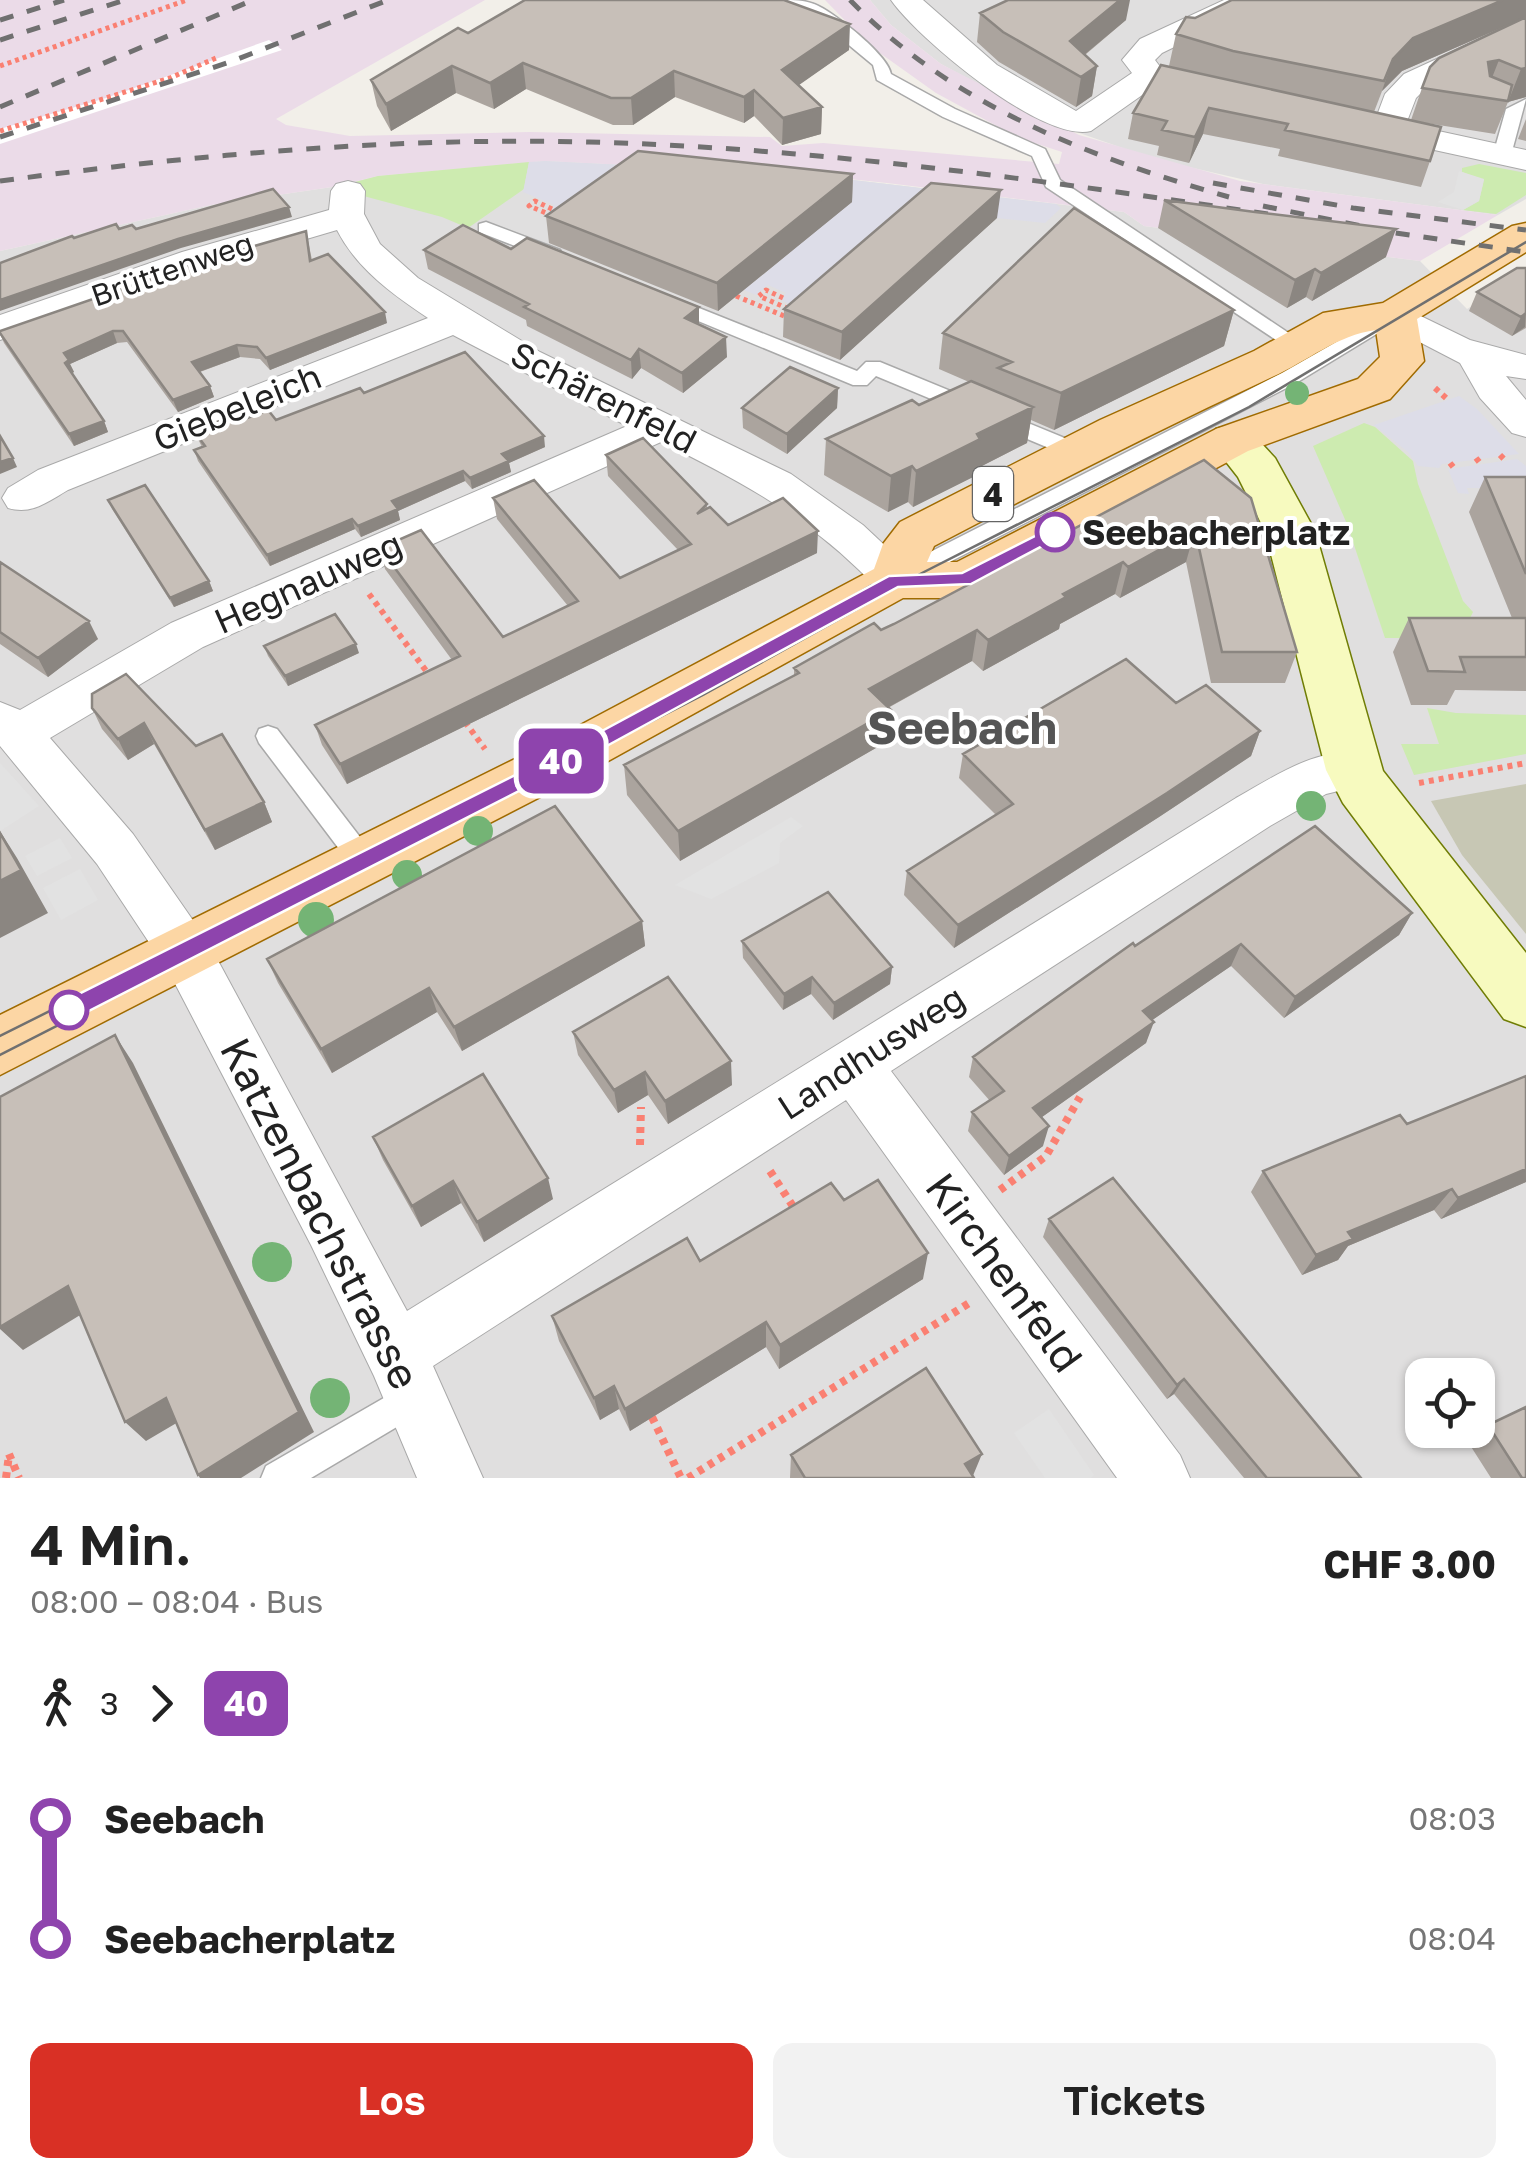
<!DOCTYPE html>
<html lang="de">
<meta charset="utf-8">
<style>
body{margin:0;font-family:"Golos Text",sans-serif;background:#f2f2f2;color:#222;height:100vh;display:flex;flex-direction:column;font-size:38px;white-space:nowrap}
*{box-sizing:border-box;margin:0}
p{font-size:32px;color:#767676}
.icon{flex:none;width:55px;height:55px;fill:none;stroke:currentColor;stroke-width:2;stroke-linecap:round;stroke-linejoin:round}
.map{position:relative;height:1478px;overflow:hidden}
.sheet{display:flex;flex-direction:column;background:#fff;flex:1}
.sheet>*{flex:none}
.badge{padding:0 20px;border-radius:15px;font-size:35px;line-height:65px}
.tools{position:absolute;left:1405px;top:1358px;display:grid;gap:20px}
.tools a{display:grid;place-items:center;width:90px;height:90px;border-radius:20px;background:#fff;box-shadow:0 2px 8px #0004;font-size:50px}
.map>.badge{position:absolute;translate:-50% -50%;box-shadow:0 0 0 5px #fff}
.legs{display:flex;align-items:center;gap:15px;height:110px;padding:0 30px;font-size:32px}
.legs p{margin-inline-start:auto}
.summary{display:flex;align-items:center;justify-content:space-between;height:170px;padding:0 30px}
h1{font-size:55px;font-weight:600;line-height:75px}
.action{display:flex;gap:20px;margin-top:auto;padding:20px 30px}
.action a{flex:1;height:115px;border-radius:20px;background:#d93025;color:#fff;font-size:40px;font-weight:600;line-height:115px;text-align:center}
.action a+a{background:#f2f2f2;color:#222}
ul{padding:0 30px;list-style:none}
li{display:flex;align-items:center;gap:35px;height:120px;font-size:38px}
li i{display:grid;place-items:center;width:15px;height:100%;margin:0 12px;background:currentColor}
li i::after{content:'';width:25px;height:25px;margin:-12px;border:8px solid;border-radius:50%;background:#fff}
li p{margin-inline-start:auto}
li:first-child i{background:linear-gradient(#0000 50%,currentColor 0)}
li:last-child i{background:linear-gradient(currentColor 50%,#0000 0)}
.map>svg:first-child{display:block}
.residential{fill:#e0dfdf;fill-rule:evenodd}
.industrial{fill:#ebdbe8}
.construction{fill:#c7c7b4}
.grass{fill:#cdebb0}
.parking{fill:#e2e2e2}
.plaza{fill:#dddde8}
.pier{fill:#fff}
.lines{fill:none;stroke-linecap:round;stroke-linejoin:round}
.lane-casing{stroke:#a9a9a9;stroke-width:3}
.street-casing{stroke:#a9a9a9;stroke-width:2}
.secondary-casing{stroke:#707d05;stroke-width:3}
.primary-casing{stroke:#a06b00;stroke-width:3}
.path-far2{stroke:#fa8072;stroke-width:5;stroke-dasharray:4 4;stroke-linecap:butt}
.path-far1{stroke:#fa8072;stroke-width:6;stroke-dasharray:5 5;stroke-linecap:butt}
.path{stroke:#fa8072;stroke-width:8;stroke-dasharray:6 6;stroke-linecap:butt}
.lane{fill:#fff;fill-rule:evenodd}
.street{fill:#fff;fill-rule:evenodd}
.secondary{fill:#f7fabf;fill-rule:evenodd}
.primary{fill:#fcd6a4;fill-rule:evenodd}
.tram{stroke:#707070;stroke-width:2.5}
.rail{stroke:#707070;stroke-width:5;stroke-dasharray:14 14;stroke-linecap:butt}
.tree{fill:#74b475}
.wall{fill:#aba49e;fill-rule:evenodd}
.shaded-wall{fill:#8b8681}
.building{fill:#c7bfb8;stroke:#8b8681;stroke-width:2.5}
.line-1{fill:#8e44ad;stroke:#fff;stroke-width:2.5}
.stop-1-dot{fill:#fff;stroke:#8e44ad;stroke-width:5}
.labels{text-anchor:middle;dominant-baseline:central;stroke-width:8;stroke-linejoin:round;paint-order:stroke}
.far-street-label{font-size:30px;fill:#222;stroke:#fff}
.shield{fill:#fff;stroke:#646464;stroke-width:2.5}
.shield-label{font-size:32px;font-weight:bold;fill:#222}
.street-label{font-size:35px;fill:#222;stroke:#fff}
.stop-label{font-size:35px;font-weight:bold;fill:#222;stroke:#fff;text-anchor:start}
.near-street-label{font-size:42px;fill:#222;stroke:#fff}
.district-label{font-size:45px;font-weight:bold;fill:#555;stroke:#fff}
</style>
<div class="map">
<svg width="1526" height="1478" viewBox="0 0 1526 1478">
<rect width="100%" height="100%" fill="#f2efe9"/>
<path class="residential" d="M870,0H1526V199L1498,215L1263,184L1154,159L1048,122L941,64L891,25Z
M545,161L802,174L1124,212L1144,226L1420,261L1467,309L1526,273V1478H0V251L211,205L332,187L378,176ZM1422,1375H1478V1430H1422Z"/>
<path class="industrial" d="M0,0H485L276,119L286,125L350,136L529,132L770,137L782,146L823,143L1059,164L1062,152L1019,138L936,93L870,46L825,0H870L891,25L941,64L1079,135L1240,181L1498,215L1420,261L1144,226L1124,212L887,183L802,174L545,161L378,176L332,187L211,205L0,251Z"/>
<path class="construction" d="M1526,784V934L1462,855L1431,801Z"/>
<path class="grass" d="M529,162L524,189L468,228L442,217L356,194L355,182L378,176Z
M1479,164L1526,173V195L1496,214L1463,210L1479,201L1484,180L1462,172V168Z
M1364,423L1375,427L1413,461L1418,484L1463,601L1473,612C1459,646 1415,637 1385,638L1347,524L1313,446Z
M1427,708L1456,713L1526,715V754L1414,775L1401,744H1439Z"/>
<path class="parking" d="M1459,171L1484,179L1479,201L1463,210L1438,202L1454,192Z
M0,763L39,806L0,831Z
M791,817L803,826L780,843L779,863L711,899L675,885Z
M60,838L72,858L37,876L25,856Z
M80,869L98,900L61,920L43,888Z
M1049,1409L1094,1475L1091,1478H1045L1014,1433Z"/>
<path class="plaza" d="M545,161L802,174L1056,204L1061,208L1045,223L930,211L809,315L780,299L786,293L768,285L756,295L744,290L851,202L577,223L548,211L554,205L523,192L529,162Z
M1459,396L1477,409L1519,454L1442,464L1439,468L1418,466L1408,452L1374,425Z
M1517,459L1526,466V488H1467L1469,494L1458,493L1448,469Z"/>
<path class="pier" d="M269,40L282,50L0,144V129L106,98Z"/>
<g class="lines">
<g class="lane-casing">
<path id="lane" d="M782,0C794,0 804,0 814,4C833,11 888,55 891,74L955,109L1045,149L1060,180L1308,346L1305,350H1291L1046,187L1032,156L943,117L877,80L873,65L809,12Z
M1526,99L1511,155L1496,159L1493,155L1506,109Z
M486,222L560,250L562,254L560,258H546L479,232V224Z
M669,296L857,371L866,362H880L1084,446L1087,451L1076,458L1068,456L876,376L867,385H853L662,306V298Z
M1394,309L1404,315L1401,319L1296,383L907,584H891L888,578L891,572L1282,373Z
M268,726L277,729L373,854L377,862L373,870L364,873L355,870L259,743L256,736L259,729Z
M415,1380L427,1385L432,1397L427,1409L311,1478H261L266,1466Z"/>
</g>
<g class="street-casing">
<path id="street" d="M891,0H923L997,65L1076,111L1132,73L1122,60L1140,39L1224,0H1263L1258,6L1162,53L1155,60L1161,68L1226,86L1231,93L1226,100L1215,103L1155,86L1091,131C1043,143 918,39 891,0Z
M1526,18V39L1426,88L1416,98L1406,124L1526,150V170L1361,134L1357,127L1361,120L1376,118L1385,94L1404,74Z
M348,181L360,184L365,191L364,214L380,244L418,278L540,352L791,474L863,525L910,569L917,580L910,591C884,599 876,586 858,569C800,513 733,477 661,442L203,647L50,738L133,834L208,942L407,1311L1236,798C1276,776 1323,741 1371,757L1378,770L1371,783L1326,794L1270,826L891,1071L1180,1455L1190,1478H1117L846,1100L433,1366L483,1478H417L374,1376L311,1245L170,974L97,864L0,746V702L20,710L171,623L627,426L453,335L68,490C47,502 32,515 8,508L2,498L8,488L38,470L428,318C392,294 357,269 337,230L208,268L0,340V315L182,252L329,210L331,191L336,184Z
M1394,303L1470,340L1526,355V379L1506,376L1526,400V437L1512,433L1480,398L1460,363L1381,322L1375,314L1381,306Z"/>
</g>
<g class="secondary-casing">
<path id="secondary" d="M1232,425L1248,429L1275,458L1315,531L1383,771L1526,953V1027L1504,1019L1343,803L1326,770L1265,531L1238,477L1209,440L1216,429Z"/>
</g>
<g class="primary-casing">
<path id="primary" d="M1526,223V252L1417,319L1424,361L1390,399L1248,451L983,593L965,598H903L581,776L0,1075V1015L541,746L874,569L883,544L900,522L1100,420L1254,351L1323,313L1383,303L1512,226ZM1376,330L1380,357L1358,379L1216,429L957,562H927L934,546C1046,487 1158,430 1272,377C1308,361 1337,335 1376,330Z"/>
</g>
<path class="path-far2" d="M0,66L187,0
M0,131L170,78L216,58
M552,209L535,201L529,206L556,217
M736,296L789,318
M783,298L766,290L759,296L789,309"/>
<path class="path-far1" d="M1435,388L1446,398
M1500,455L1504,459
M1476,458L1480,463
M1450,463L1454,468
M369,594L430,676
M465,722L485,749
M1419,783L1526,763"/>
<path class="path" d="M640,1145L641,1107
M770,1171L796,1211
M1000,1190L1046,1156L1080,1097
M652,1417L681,1478
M9,1454L19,1478
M6,1478L9,1455
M688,1478L971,1302"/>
<use href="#lane" class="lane"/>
<use href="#street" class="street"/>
<use href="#secondary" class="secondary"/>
<use href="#primary" class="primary"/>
<path class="tram" d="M764,647L872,585
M0,1036L408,831
M0,1055L703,695L922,573L1249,407L1526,242"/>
<path class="rail" d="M850,0C953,106 1089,157 1229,197
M0,20L64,0
M0,40L125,0
M0,107L253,0
M0,137L230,62L388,0
M0,181C195,155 392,137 589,142C819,148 1047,181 1274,215
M1213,183L1353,208L1526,230
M1263,206L1371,228
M1368,229L1526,252"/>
</g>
<g class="tree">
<circle cx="1297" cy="393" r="12"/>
<circle cx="1311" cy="806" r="15"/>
<circle cx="478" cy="831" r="15"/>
<circle cx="407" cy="875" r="15"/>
<circle cx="316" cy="920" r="18"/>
<circle cx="272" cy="1262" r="20"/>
<circle cx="330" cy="1398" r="20"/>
</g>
<path class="wall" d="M1526,0V97L1508,102L1495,134L1426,123L1430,161L1421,187L1278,156L1280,149L1203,134L1189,163L1157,155L1159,146L1128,139L1133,113L1169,66L1176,34L1195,18ZM1524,18L1422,88L1411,120L1374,112L1382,91L1402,71Z
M980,13L1126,20L1085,55L1097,66L1092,96L1076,107L999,62L977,42Z
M468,33L849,50L798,85L822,107L821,134L782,145L754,116L744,123L675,97L633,125H613L526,89L494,109L456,93L391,131L377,106L371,80Z
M1526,119V141L1518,139Z
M853,174L852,202L718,311L549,243L546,216Z
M1164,200L1386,257L1312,301L1306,297L1287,308L1158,228Z
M997,218L840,360L783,337L784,309Z
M306,231L312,260L387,323L270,370L260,359L240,357L200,372L210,386L214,397L178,412L127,342L117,343L70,364L74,372L72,373L104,421L108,432L74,446L4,343L0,334Z
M511,249L699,307V325L727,357L683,393L641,368L632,379L527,326L526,320L428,269L424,250Z
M1526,268V328L1512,336L1469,311L1477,292Z
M1234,310L1224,346L1054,430L1031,420L1027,443L976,469L975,476L913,507L908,502L888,512L824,475L826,439L919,405L969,382L939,369L943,333Z
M838,388L837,408L787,454L743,428L742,408Z
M364,393L545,447L509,463L511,472L472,489L465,481L398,511L400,520L361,537L355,529L270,566L198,461L194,450L202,447L194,431L237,422L276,420Z
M606,455L707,504V509L728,525L817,553L347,784L322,745L315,725L452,660L385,569L380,548L503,637L568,606L497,519L493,498L620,578L678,550L608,476Z
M1204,460L1297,652L1285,683H1211L1186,562L1120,598L1115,594L1060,624L1059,629L983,671L972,661L888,708V741L680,861L627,795L624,765L794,676V668L894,624Z
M1485,477H1526V691L1455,690L1447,705H1411L1393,652L1409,618H1512L1469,512Z
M108,500L209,581L213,591L174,607L112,509Z
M0,562L98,639L48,677L0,644Z
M264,646L359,653L288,686L268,656Z
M1176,703L1260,731L1251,756L1159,817L954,948L904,895L907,871L996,815L959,778L963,754Z
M92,708L196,746L264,802L272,822L215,850L154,744L128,760L102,729Z
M1412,913L1399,935L1284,1018L1231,966L1152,1020L1146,1043L1042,1117L1043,1146L1004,1175L968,1131L972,1112L990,1101L969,1077L973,1057L1135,946Z
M642,921L645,946L462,1051L437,1012L332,1073L278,983L267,959Z
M742,941L892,967L890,984L833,1020L811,994L783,1010L743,958Z
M573,1032L732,1085L668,1124L648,1095L618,1113L578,1055Z
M1526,1076V1182L1441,1219L1434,1210L1348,1246L1338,1260L1302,1275L1251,1192L1263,1171L1407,1124Z
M373,1137L553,1199L484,1242L461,1203L421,1227L383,1160Z
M844,1200L923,1279L779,1369L766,1347L630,1431L619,1409L600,1420L559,1341L552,1316L700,1261Z
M1049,1219L1361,1478H1244L1174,1394L1167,1399L1043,1237Z
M1488,1425L1526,1478H1491L1468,1442Z
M791,1455L973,1477L974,1478H790Z"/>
<path class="shaded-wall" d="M1120,0H1130L1126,20L1066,70L1070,41Z
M1503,0H1526V17L1402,71L1382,91L1374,114L1393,59L1413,38Z
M850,24L849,50L782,97V70Z
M1499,60L1486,93L1488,62Z
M523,63L526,89L494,109L490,83Z
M452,66L456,93L391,131L386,104Z
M1097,66L1092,96L1076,107L1081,77Z
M1526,68V97L1508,102L1521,69Z
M674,71L675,97L633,125L631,98Z
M754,90V116L744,123V97Z
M822,107L821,134L782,145L783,118Z
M1209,108L1203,134L1189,163L1195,137Z
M853,174L852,202L718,311L717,283Z
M1001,190L997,218L840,360L842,332Z
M289,207L292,217L181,248L0,311V300L178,239Z
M1396,229L1386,257L1312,301L1321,273Z
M1315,269L1306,297L1287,308L1295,280Z
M699,307V326L685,318Z
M1234,310L1224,346L1054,430L1061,393Z
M385,312L387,323L270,370L266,358Z
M1526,313L1525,327L1512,336L1521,317Z
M113,331L117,343L70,364L74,372L70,374L65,363L64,353Z
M726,337L727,357L683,393L682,373Z
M237,345L240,357L196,373L192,362Z
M639,349L641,368L632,379L631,360Z
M210,386L214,397L178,412L173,400Z
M838,388L837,408L787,454V434Z
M1033,407L1027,443L976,469L975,476L913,507L916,471L977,434Z
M104,421L108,432L74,446L69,434Z
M544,436L545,447L509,463L511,472L472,489L470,478L502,454Z
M13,458L17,467L0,474V462Z
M912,466L908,502L888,512L891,476Z
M463,471L465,481L398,511L400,520L361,537L358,526L392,501Z
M352,519L355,529L270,566L267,555Z
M1195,530L1186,562L1120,598L1128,567Z
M818,531L817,553L347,784L340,764Z
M1123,562L1115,594L1060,624L1059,629L983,671L988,640L1063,594Z
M209,581L213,591L174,607L170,598Z
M89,621L98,639L48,677L38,658Z
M977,630L972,661L867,719L869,689Z
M356,644L359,653L288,686L285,676Z
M891,710L888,741L680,861L678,831Z
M144,723L154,744L128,760L118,739Z
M1260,731L1251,756L1159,817L954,948L958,925Z
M264,802L272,822L215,850L205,830Z
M0,831L17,858L48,913L0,938Z
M1412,913L1399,935L1284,1018L1295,997Z
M642,921L645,946L462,1051L454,1027Z
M1241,944L1231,966L1135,1032L1143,1011Z
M892,967L890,984L833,1020L834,1003Z
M812,977L811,994L783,1010L784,994Z
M429,988L437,1012L332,1073L321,1049Z
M1154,1022L1146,1043L1028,1127L1033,1108Z
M115,1035L133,1063L314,1432L241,1478H200L198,1475Z
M731,1061L732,1085L668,1124L665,1101Z
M645,1072L648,1095L618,1113L614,1090Z
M1049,1126L1043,1146L1004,1175L1009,1156Z
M1526,1169V1182L1441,1219L1458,1198Z
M548,1178L553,1199L484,1242L477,1222Z
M453,1181L461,1203L421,1227L412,1206Z
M1452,1189L1434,1210L1348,1246L1338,1260L1302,1275L1316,1255L1348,1232Z
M928,1253L923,1279L779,1369L780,1345Z
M68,1286L90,1309L23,1350L0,1329V1327Z
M766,1322V1347L630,1431L625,1409Z
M1184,1379L1174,1394L1167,1399L1177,1385Z
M614,1386L619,1409L600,1420L594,1398Z
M166,1398L185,1418L146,1441L125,1422Z
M982,1454L972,1478L965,1464Z"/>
<path class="building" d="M525,0H784L850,24L782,70L822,107L783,118L754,90L744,97L674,71L631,98H611L523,63L490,83L452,66L386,104L371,80L458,28L468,33Z
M1008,0H1120L1070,41L1097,66L1081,77L1003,32L980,13Z
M1232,0H1503L1413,38L1393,59L1384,81L1233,51L1176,34L1186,17L1195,18Z
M1526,17V68L1521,69L1499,60L1488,62L1490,76L1512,85L1508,101L1422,88L1430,67L1439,58Z
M1161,65L1441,127L1430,161L1285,130L1288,124L1209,108L1195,137L1162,130L1167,121L1133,113Z
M638,151L853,174L717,283L546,216Z
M931,183L1001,190L842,332L784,309Z
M273,189L289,207L178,239L0,300V263L72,236L74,238L116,224L119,229L132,225L136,229Z
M1164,200L1255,212L1396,229L1321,273L1315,269L1295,280Z
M1074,208L1234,310L1061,393L998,368L1012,362L943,333Z
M463,225L511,249L527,238L699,307L685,318L726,337L682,373L639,349L631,360L524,307L529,304L424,250Z
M306,231L310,261L328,254L385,312L266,358L257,347L237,345L192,362L210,386L173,400L123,331H113L64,353L69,360L65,363L104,421L69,434L0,333V331L206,260Z
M1517,268H1526V313L1521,317L1477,292Z
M465,352L544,436L502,454L509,461L470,478L463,471L392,501L398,509L358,526L352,519L267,555L194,450L205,446L194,431L232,416L237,422L268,410L276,420L360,388L364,393Z
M790,367L838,388L787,434L742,408Z
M971,381L1033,407L977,434L980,439L916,471L912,466L891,476L826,439L912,400L919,405Z
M0,436L13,458L0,462Z
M643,438L707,504L697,514L710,507L728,525L783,498L818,531L340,764L315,725L460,656L380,548L421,530L503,637L578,601L493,498L534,480L620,578L691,544L606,455Z
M1204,460L1251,498L1297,652H1222L1195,530L1128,567L1123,562L1063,594L1066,597L988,640L977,630L869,689L891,710L678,831L624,765L799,673L794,668L874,623L881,630L894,624Z
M1485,477H1526V574Z
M145,485L209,581L170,598L108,500Z
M0,562L89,621L38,658L0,632Z
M335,614L356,644L285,676L264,646Z
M1409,618H1526V657H1460L1465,672L1428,671Z
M1126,659L1176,703L1206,685L1260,731L1167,793L958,925L907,871L1013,804L963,754Z
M126,674L196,746L222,734L264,802L205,830L144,723L118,739L92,708V694Z
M555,806L642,921L454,1027L429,988L321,1049L267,959Z
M1315,826L1412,913L1295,997L1241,944L1143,1011L1154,1022L1033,1108L1049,1126L1009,1156L972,1112L1004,1091L973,1057L1133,943L1135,946Z
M0,833L21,870L0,881Z
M828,892L892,967L834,1003L812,977L784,994L742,941Z
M668,977L731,1061L665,1101L645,1072L614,1090L573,1032Z
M115,1035L299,1412L198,1475L166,1398L125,1422L68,1286L0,1327V1097Z
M483,1074L548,1178L477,1222L453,1181L412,1206L373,1137Z
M1526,1076V1169L1458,1198L1452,1189L1348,1232L1353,1239L1316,1255L1263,1171L1400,1115L1407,1124Z
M1113,1178L1361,1478H1267L1184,1379L1177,1385L1049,1219Z
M878,1180L928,1253L780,1345L766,1322L625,1409L614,1386L594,1398L552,1316L687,1238L700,1261L831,1183L844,1200Z
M926,1368L982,1454L965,1464L974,1478H805L791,1455Z
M1526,1407V1478H1522L1488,1425Z"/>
<path class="line-1" d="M1055,526L1063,532L1061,536L971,584L898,587L603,748L77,1017H61L58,1010L61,1003L589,738L889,576L962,573Z"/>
<g class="stop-1-dot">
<circle cx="1055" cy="532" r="18"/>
<circle cx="69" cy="1010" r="18"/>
</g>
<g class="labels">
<g class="far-street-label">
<text transform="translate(172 269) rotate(-19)">Brüttenweg</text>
</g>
<rect class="shield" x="973" y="467" width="40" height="54" rx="8"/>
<g class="shield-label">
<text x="993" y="494">4</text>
</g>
<g class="street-label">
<text transform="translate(604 397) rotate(27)">Schärenfeld</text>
<text transform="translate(237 407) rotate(-22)">Giebeleich</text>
<text transform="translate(308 582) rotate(-24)">Hegnauweg</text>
<text transform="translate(871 1052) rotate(-33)">Landhusweg</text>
</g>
<g class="stop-label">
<text x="1082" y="532">Seebacherplatz</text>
</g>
<g class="near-street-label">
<text transform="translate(321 1213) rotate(63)">Katzenbachstrasse</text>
<text transform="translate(1005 1272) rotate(54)">Kirchenfeld</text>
</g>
<g class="district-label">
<text x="962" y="727">Seebach</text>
</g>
</g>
</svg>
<div class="tools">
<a><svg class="icon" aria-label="locate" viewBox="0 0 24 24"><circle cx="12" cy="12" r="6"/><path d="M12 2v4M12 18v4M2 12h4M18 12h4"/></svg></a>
</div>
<b class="badge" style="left:561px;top:761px;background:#8e44ad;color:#fff">40</b>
</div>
<section class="sheet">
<div class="summary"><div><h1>4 Min.</h1><p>08:00 – 08:04 · Bus</p></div><b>CHF 3.00</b></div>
<div class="legs"><svg class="icon" aria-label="walk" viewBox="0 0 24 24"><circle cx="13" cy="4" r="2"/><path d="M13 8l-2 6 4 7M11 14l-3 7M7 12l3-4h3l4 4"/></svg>3<svg class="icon" aria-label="forward" viewBox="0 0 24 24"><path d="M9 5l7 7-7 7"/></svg><b class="badge" style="background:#8e44ad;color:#fff">40</b></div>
<ul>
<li><i style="color:#8e44ad"></i><b>Seebach</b><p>08:03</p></li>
<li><i style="color:#8e44ad"></i><b>Seebacherplatz</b><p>08:04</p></li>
</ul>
<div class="action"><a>Los</a><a>Tickets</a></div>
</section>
